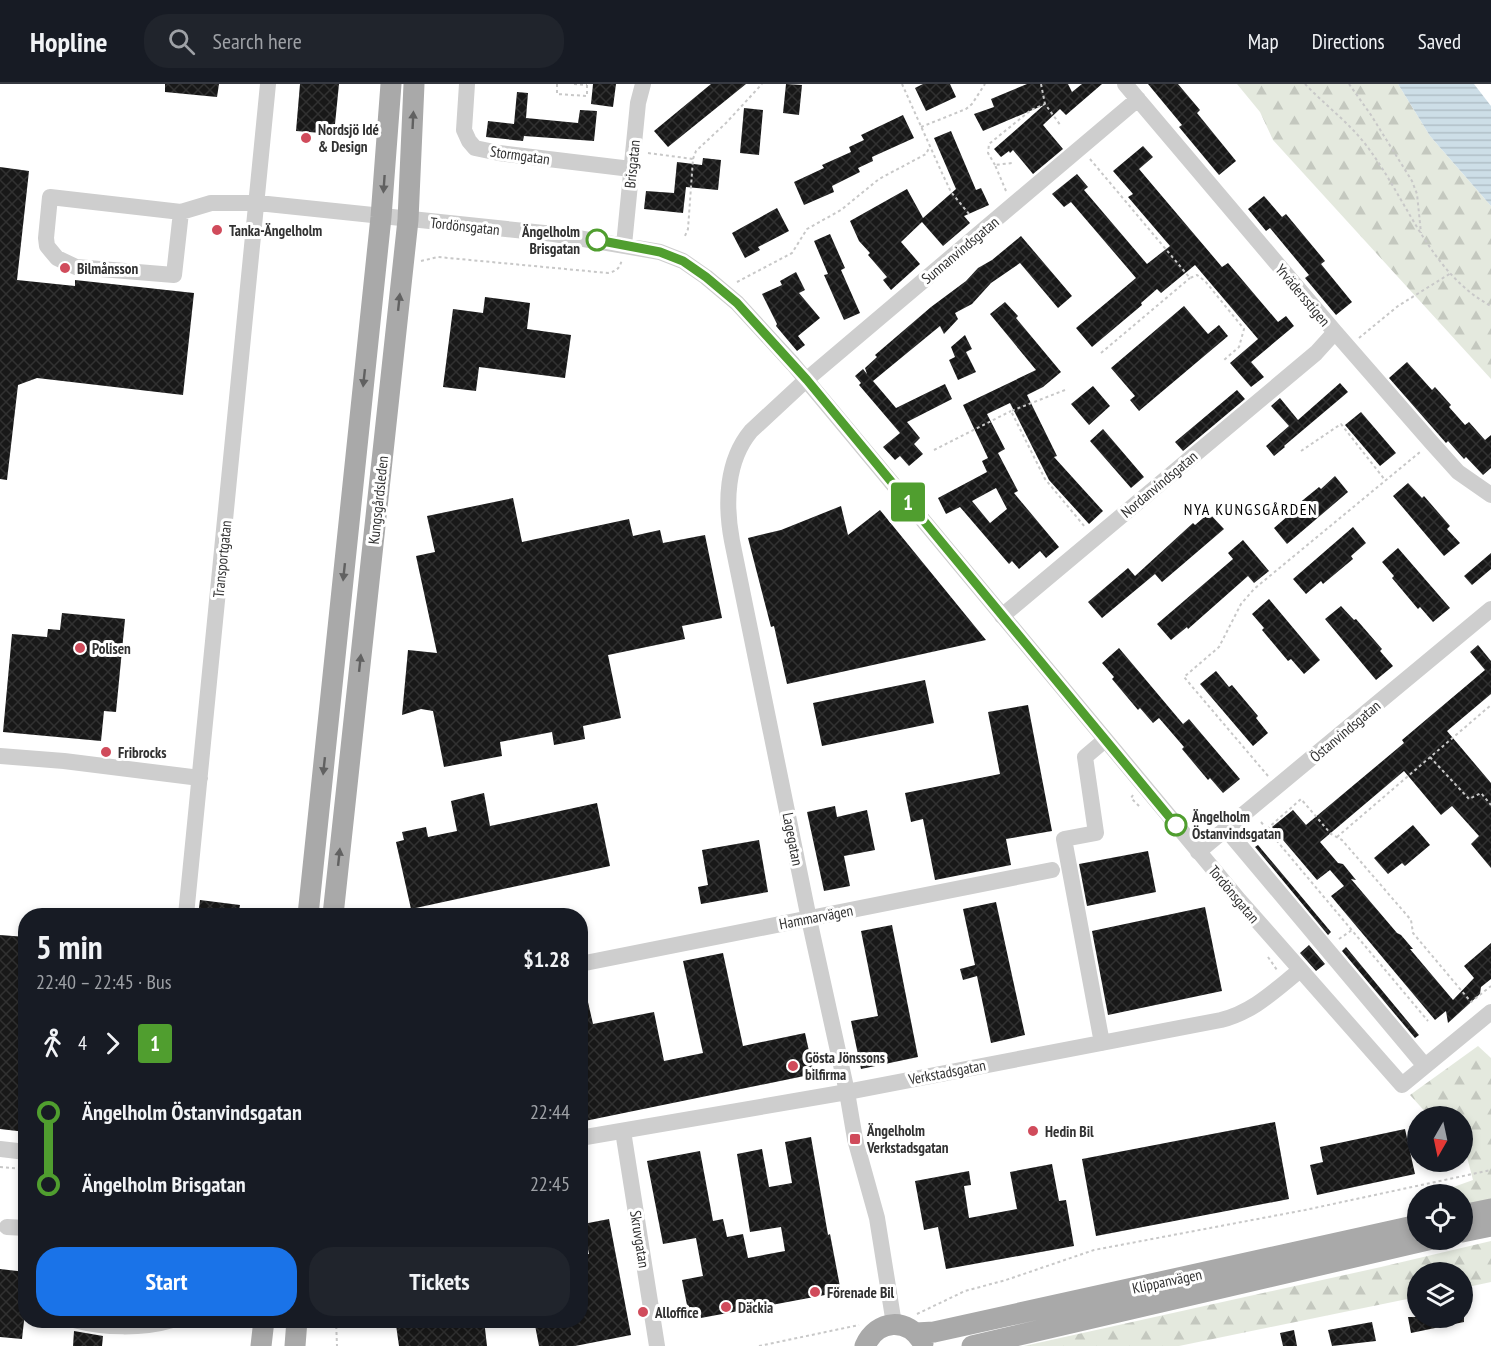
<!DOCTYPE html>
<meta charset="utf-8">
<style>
body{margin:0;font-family:"PT Sans Narrow",sans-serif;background:#20242c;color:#f1f3f6;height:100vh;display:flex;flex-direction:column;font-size:22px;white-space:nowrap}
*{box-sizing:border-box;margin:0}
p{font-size:20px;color:#9ea1a6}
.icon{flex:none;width:33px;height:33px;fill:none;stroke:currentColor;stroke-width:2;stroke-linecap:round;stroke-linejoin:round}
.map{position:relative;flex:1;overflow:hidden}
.panel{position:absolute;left:18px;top:824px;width:570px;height:420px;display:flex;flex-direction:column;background:#171b24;border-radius:24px;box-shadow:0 3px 9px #0003}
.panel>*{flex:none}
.badge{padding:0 12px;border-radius:4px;font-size:21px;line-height:39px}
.needle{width:39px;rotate:189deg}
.tools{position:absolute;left:1407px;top:1022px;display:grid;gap:12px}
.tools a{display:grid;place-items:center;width:66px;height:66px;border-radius:50%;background:#171b24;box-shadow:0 3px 9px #0003;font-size:30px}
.map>.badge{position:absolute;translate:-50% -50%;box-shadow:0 0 0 3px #fff}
.legs{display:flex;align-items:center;gap:9px;height:66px;padding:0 18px;font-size:20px}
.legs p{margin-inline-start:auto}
.overview{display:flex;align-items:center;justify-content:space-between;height:102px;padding:0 18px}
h1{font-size:33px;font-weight:800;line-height:45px}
.button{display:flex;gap:12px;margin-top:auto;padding:12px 18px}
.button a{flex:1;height:69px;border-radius:24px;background:#1a73e8;color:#fff;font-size:24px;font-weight:800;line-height:69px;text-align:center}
.button a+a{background:#20242c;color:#f1f3f6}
ul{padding:0 18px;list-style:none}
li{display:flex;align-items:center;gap:21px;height:72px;font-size:22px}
li i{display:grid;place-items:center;width:9px;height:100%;margin:0 8px;background:currentColor}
li i::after{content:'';width:15px;height:15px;margin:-8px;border:4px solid;border-radius:50%;background:#171b24}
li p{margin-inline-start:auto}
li:first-child i{background:linear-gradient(#0000 50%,currentColor 0)}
li:last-child i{background:linear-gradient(currentColor 50%,#0000 0)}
header{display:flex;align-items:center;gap:36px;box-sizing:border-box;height:84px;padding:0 30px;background:#171b24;border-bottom:2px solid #363941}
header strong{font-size:28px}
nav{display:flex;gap:33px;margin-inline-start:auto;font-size:21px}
.search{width:420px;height:54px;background:#20242c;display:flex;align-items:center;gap:15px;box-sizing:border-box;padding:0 21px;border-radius:24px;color:#9ea1a6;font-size:22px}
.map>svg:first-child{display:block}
.forest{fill:url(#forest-firs)}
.water{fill:url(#water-rules)}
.building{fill:url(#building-cross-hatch);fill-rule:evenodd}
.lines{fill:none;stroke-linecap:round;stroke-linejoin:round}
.path{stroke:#c8c8c8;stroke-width:2;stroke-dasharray:3 3;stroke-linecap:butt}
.minor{stroke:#cecece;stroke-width:16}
.major{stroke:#a9a9a9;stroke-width:21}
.oneway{fill:#616161}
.line-1-casing{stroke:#fff;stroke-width:14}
.line-1{stroke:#509e2f;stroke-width:9}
.poi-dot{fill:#d04b5b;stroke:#fff;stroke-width:2}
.stop-1-dot{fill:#fff;stroke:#509e2f;stroke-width:3}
.labels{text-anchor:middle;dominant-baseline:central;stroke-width:6;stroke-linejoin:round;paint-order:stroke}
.poi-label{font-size:15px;font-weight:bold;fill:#313131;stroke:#fff;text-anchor:start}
.street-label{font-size:15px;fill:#313131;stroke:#fff}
.stop-label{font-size:15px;font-weight:bold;fill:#313131;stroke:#fff;text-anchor:end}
.neighbourhood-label{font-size:16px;letter-spacing:1.5px;fill:#000;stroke:#fff}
</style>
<header>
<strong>Hopline</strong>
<div class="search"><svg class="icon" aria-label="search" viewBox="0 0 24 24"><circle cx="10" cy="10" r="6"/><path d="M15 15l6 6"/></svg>Search here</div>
<nav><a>Map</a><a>Directions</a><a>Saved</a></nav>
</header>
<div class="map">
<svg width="1491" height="1262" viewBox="0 0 1491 1262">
<defs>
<pattern id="forest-firs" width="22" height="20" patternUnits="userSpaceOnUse" patternTransform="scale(1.5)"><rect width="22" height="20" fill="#e4e9de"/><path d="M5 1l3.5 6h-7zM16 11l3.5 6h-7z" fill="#c4c8bf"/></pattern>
<pattern id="water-rules" width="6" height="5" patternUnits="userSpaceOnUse" patternTransform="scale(1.5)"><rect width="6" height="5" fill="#cddee7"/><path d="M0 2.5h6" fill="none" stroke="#b0bfc7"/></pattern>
<pattern id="building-cross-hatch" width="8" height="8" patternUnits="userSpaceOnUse" patternTransform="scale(1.5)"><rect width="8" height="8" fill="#181818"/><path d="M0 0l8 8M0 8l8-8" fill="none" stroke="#313131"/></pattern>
</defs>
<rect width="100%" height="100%" fill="#fff"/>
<path class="forest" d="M1237,0H1398L1430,52L1491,122V295L1273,56L1260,28Z
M1478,962L1491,974V1115L1463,1121L1462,1110H1434L1473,1096L1467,1073L1463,1068L1462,1032H1429L1410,1011Z
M1491,1157V1198L1463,1204L1462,1188H1418L1417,1213L1179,1262H1024L1381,1183Z"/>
<path class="water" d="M1398,0H1474L1491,22V122L1430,52Z"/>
<path class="building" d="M165,0H219L217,13L165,8Z
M300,0H339L334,50L296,47Z
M593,0H616L613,23L591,20Z
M711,0H746L668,63L654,47Z
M786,0L802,1L799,31L783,29Z
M923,0H950L956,13L926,27L915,4Z
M1027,0H1068L1072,8L1082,0H1102L1066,31L1060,25L1043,41L1063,65L1033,90L1013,66L1010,69L1009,67L1001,73L994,65L1044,21L983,47L974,30L994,23L991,15Z
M1148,0H1178L1200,26L1197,29L1236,77L1219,91L1179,43L1182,41Z
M517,8L528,9L526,34L578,39L580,26L597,27L594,57L524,52L523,57L486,53L488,37L514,40Z
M744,24L763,26L759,71L740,69Z
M903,31L914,54L872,73L873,77L858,84L860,88L832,102L834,108L804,121L794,98L824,84L822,81L851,68L849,63L864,56L861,51Z
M951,47L976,106L981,104L989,121L964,132L970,139L943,162L922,138L901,158L920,180L891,206L883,196L887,193L868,171L870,169L859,157L850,137L907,105L923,134L956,105L934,54Z
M1143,62L1153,73L1139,85L1222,183L1228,179L1278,238L1286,232L1294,242L1251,278L1264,293L1251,303L1230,279L1258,255L1195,181L1161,209L1157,205L1141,219L1142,221L1092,263L1076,244L1136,194L1071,118L1064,123L1052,110L1077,90L1088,103L1084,106L1147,180L1170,162L1128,113L1133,110L1113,87Z
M703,74L721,76L718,106L686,103L683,129L644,125L646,107L674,109L677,78L702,81Z
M0,83L29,87L17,196L75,202V196L194,209L183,311L37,294L18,301L7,396L0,395Z
M1264,112L1282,133L1286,130L1325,177L1321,180L1352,218L1336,231L1305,194L1309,191L1270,144L1266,147L1248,125Z
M777,124L789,147L758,163L760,166L745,174L732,149Z
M830,150L845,184L841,186L860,229L844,236L824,191L828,190L814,157Z
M1021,152L1072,212L1058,224L1020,179L991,199L972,220L955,229L958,235L944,250L940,242L873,297L896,324L945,300L952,315L907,338L920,354L914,360L923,370L909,382L900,372L895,376L883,363L900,349L859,301L861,299L855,292L863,285L867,290L865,284L877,273L875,271L931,223L966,197L978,184L992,176Z
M796,188L805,206L799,209L820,234L798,252L805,261L797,267L776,242L777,240L762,210L782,201L780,197Z
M485,213L530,219L527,245L571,251L565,294L479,283L476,307L443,303L453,225L483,229Z
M1005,218L1018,232L1016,234L1061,288L1043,303L1027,311L1057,372L1054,373L1103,427L1089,440L1049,396L1010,319L987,330L1005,365L998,369L1018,407L1014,409L1059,463L1046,474L1040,467L1019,485L1012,477L1009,480L960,423L946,430L938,414L987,388L982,377L988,374L963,321L1036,286L990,230ZM996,404L1007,425L990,439L972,417Z
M1184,222L1208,250L1219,241L1228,252L1139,327L1130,316L1135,312L1111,284Z
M965,251L972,265L966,268L976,288L958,296L949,276L955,273L951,263Z
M1407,278L1432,306L1435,303L1451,321L1449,323L1465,341L1469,338L1485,356L1491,351V384L1483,391L1466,373L1464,375L1448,357L1446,359L1389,294Z
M1340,299L1348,308L1284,362L1285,363L1274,372L1266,362L1289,342L1271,322L1280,314L1298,336Z
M1093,302L1110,322L1089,341L1071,320Z
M1237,306L1245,315L1183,367L1175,358Z
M1361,328L1396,369L1380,382L1345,341Z
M1103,345L1144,393L1131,404L1090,357Z
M1335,392L1348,408L1287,460L1274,444L1289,431L1287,429L1319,403L1321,405Z
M1408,399L1422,414L1424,412L1450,442L1447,445L1460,459L1444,472L1393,412Z
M513,414L522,458L629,435L633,452L660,446L663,459L705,451L722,534L682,542L685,555L608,571L621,634L583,642L585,655L554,661L552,648L500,658L502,672L444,683L433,627L421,625L402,631L408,566L437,569L416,472L435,468L427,432Z
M841,422L848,451L880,426L986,556L787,600L774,542L771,543L748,454L781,446Z
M1209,429L1224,445L1162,498L1155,490L1102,534L1088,518L1128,484L1135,492L1193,439L1195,441Z
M1353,443L1366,459L1351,472L1353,475L1323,500L1321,497L1306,510L1293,495Z
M1243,456L1269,487L1254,499L1248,492L1188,545L1187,543L1171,556L1157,540L1233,475L1228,469Z
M1398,464L1450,524L1433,538L1420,523L1418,525L1392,494L1394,492L1382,478Z
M1491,469V485L1472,501L1464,492Z
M1269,515L1320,576L1304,590L1291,575L1288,577L1262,546L1264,544L1252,530Z
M1341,522L1354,536L1356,535L1382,565L1380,567L1393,582L1376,596L1325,535Z
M62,529L125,535L116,628L104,627L101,657L3,648L12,550L47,553L48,545L60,546Z
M1478,561L1491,577V610L1447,647L1491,699V784L1471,760L1479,752L1452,722L1441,731L1404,687L1320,758L1338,779L1343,780L1356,796L1351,795L1397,849L1401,851L1413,865H1410L1453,916L1474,894L1464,882L1491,859V895L1481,903L1480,910L1448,939L1446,927L1435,936L1331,812L1344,802L1330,786L1317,796L1272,743L1293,726L1306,741L1404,659L1402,656L1485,586L1470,568Z
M1119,564L1183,640L1189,635L1240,695L1223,709L1210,694L1208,696L1182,665L1184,663L1159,634L1153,639L1140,624L1138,626L1112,595L1114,593L1102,579Z
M1216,587L1229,603L1232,601L1258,632L1256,634L1268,649L1253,662L1200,600Z
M925,596L934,639L822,662L813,619Z
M1028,621L1052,747L1006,755L1011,781L935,796L923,735L911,738L905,709L1000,690L988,628Z
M484,709L490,742L597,719L610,782L411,825L396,758L404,756L402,748L426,743L428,753L457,747L451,717Z
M835,722L837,733L867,726L875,766L844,772L850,802L824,807L807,728Z
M1413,741L1430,761L1405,782L1402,779L1388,790L1374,774Z
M759,756L768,808L701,820L698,803L708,801L702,766Z
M1258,761L1331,848L1328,851L1255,763Z
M1148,767L1156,808L1087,822L1079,780Z
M200,816L240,821L238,831H198Z
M996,818L1025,951L991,959L977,892L963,896L960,885L975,881L963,825Z
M1205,823L1222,907L1108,931L1092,847Z
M892,841L918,973L861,985L851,937L878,932L861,847Z
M0,851L26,853V1048L0,1045Z
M1309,861L1325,880L1316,887L1300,869Z
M1346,863L1419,951L1415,954L1342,867Z
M723,869L743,962L805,949L814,990L580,1038V905H585L593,940L654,928L664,977L703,969L683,877Z
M1275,1038L1289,1115L1096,1152L1082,1075Z
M1405,1045L1415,1090L1317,1111L1310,1081L1323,1078L1320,1063Z
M811,1053L828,1151L830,1150L841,1208L690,1236L682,1196L703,1192L696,1154L663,1160L647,1077L700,1067L713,1137L723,1135L727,1153L743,1150L748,1174L785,1167L781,1143L750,1148L737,1070L762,1065L769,1103L792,1099L785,1058Z
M1052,1080L1059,1117L1066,1116L1074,1162L946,1185L938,1143L924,1146L915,1097L969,1087L971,1101L964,1102L969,1134L1017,1125L1010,1088Z
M609,1135L631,1251L575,1262H539L534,1236H580V1171L589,1170L583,1140Z
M0,1185L26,1188V1219L22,1255L0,1253Z
M1408,1233H1464V1238L1411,1249Z
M399,1236H419L420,1239L442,1236H484L487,1262H399L396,1241L400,1240Z
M1372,1238L1376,1257L1332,1262L1328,1246Z
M1294,1246L1297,1262H1283L1280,1249Z
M74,1247L103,1252L102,1262H73Z"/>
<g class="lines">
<path class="path" d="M557,0V10L587,12V0
M574,0L587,1
M902,0L942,89L951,108L969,130
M1041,0L1045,20
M1305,0C1326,22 1352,41 1369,65C1408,118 1431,190 1491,222
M1349,0L1371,31L1412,97L1417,110L1421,149
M921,43L966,25L972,20L985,0
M648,69L693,75L688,145L684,154
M693,75L696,67L726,39L762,0
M1090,75L1190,194L1197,191L1205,197L1244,245L1239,263L1224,276
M995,81L988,69L989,60L1031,26L1045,20L1061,42
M1006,107L995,81L1012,79
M421,177L438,173L608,189C617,187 620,184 622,175
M737,198L792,169L807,145L841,126L879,95L926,70L930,62
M1359,254L1398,222L1451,189
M1101,269L1190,194
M1065,306L1011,327L1045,395L1085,443
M934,366L1011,327
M1301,367L1341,340L1385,396
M1430,673L1469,715L1481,709L1491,721
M1268,692L1184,593L1219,563L1241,520L1254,505L1420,368
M1133,711L1131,714L1141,724
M1261,738L1428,937
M1267,745L1301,715L1331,750L1342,756L1411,836L1413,849L1471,918L1491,902
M1337,753L1491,621
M1339,855L1352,846
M1268,873L1277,886
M0,1083L26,1085
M917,1230L965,1207L1006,1196L1094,1166L1305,1126L1491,1086
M336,1236L337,1262
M759,1262L859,1241"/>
<path class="minor" d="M467,0L464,46L469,57L475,64L499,69L631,85
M1125,0L1335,248L1431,358L1458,388L1491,411
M181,128L174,191L76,183L57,174L47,162L46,154L50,113L181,128L211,119H258L554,150L660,168L683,177L706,193L737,219L793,280L1239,816L1402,1001L1491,928
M624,161L638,19L643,0
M1002,532L1316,269L1335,248
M0,672L64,677L200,694
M1226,745L1425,982
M1198,768L1491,525
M186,831L268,0
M580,880L1052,786
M1102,959L1064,755L1096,749L1085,673L1105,656
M623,1047L657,1262
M580,1054L847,1008L1221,936C1253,928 1274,907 1299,887
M0,1065L26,1068
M7,1143L26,1144
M74,1236C104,1244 142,1245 172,1236
M894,1240L877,1134L855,1055L847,1008L809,835L732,457C725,420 726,377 751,347L806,296L1138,15"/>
<path class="major" d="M308,831L381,133L391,0
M333,831L408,136L414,0
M1462,1131L1491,1125
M1462,1148L1491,1142
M916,1249L934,1248L1418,1141
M261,1262L264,1236
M295,1262L297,1236
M865,1262C877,1235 908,1233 923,1259
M972,1262L1432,1155"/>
</g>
<defs><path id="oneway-solid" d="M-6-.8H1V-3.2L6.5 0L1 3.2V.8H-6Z" transform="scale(1.5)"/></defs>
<g class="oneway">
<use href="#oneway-solid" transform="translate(413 36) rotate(-87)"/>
<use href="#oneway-solid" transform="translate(384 100) rotate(94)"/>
<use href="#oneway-solid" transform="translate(399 218) rotate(-84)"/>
<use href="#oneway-solid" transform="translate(364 294) rotate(96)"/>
<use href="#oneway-solid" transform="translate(344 488) rotate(96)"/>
<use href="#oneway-solid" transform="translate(360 579) rotate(-84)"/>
<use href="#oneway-solid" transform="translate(324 682) rotate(96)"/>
<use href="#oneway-solid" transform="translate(339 773) rotate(-84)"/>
</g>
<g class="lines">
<g class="line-1-casing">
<path id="line-1" d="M597,156L660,168L683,177L706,193L737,219L807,296L1176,741"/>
</g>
<use href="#line-1" class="line-1"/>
</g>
<g class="poi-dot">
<circle cx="306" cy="54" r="6"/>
<circle cx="217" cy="146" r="6"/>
<circle cx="65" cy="184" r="6"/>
<circle cx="80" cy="564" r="6"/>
<circle cx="106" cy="668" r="6"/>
<circle cx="793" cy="982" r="6"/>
<circle cx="1033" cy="1047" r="6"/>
<rect x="849" y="1049" width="12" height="12" rx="3"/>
<circle cx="815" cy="1208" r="6"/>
<circle cx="726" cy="1223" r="6"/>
<circle cx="643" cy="1228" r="6"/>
</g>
<g class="stop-1-dot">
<circle cx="597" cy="156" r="10"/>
<circle cx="1176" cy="741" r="10"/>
</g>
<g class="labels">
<g class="poi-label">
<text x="318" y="45">Nordsjö Idé<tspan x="318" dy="17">&amp; Design</tspan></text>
<text x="229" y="146">Tanka-Ängelholm</text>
<text x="77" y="184">Bilmånsson</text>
<text x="92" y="564">Polisen</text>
<text x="118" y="668">Fribrocks</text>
<text x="805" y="973">Gösta Jönssons<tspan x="805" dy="17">bilfirma</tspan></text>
<text x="867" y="1046">Ängelholm<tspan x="867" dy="17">Verkstadsgatan</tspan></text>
<text x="1045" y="1047">Hedin Bil</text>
<text x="827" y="1208">Förenade Bil</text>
<text x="738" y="1223">Däckia</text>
<text x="655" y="1228">Alloffice</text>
</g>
<g class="street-label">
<text transform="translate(520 71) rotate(8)">Stormgatan</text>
<text transform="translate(632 80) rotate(-84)">Brisgatan</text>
<text transform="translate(465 142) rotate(6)">Tordönsgatan</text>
<text transform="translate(960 166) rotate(-40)">Sunnanvindsgatan</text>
<text transform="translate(1303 211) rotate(50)">Yrvädersstigen</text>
<text transform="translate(1159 400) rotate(-40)">Nordanvindsgatan</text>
<text transform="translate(378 416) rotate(-84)">Kungsgårdsleden</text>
<text transform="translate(222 475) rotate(-84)">Transportgatan</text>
<text transform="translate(1345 647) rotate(-40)">Östanvindsgatan</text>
<text transform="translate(793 755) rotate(79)">Lagegatan</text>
<text transform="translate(1234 810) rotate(50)">Tordönsgatan</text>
<text transform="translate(816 833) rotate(-11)">Hammarvägen</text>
<text transform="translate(947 988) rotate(-11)">Verkstadsgatan</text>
<text transform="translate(640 1155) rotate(81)">Skruvgatan</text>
<text transform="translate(1167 1197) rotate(-12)">Klippanvägen</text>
</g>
<g class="stop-label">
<text x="580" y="147">Ängelholm<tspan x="580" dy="17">Brisgatan</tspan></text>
<text x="1192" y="732" text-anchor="start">Ängelholm<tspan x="1192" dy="17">Östanvindsgatan</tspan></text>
</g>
<g class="neighbourhood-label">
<text x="1251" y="425">NYA KUNGSGÅRDEN</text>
</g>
</g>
</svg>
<div class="tools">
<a><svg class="needle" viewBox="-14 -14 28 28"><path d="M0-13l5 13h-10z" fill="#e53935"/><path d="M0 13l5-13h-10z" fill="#9ea1a6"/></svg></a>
<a><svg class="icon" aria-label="locate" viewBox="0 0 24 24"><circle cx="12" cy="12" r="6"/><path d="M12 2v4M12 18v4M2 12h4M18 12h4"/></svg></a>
<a><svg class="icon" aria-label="layers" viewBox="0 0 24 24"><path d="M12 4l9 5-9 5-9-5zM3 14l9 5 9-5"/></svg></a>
</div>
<b class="badge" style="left:908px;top:418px;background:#509e2f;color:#fff">1</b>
<section class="panel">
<div class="overview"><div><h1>5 min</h1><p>22:40 – 22:45 · Bus</p></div><b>$1.28</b></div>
<div class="legs"><svg class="icon" aria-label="walk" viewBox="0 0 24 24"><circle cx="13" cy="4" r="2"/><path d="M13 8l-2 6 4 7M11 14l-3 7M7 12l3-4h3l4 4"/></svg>4<svg class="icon" aria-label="forward" viewBox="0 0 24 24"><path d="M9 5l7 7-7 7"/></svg><b class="badge" style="background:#509e2f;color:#fff">1</b></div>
<ul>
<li><i style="color:#509e2f"></i><b>Ängelholm Östanvindsgatan</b><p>22:44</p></li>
<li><i style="color:#509e2f"></i><b>Ängelholm Brisgatan</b><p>22:45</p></li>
</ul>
<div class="button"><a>Start</a><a>Tickets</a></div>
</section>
</div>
